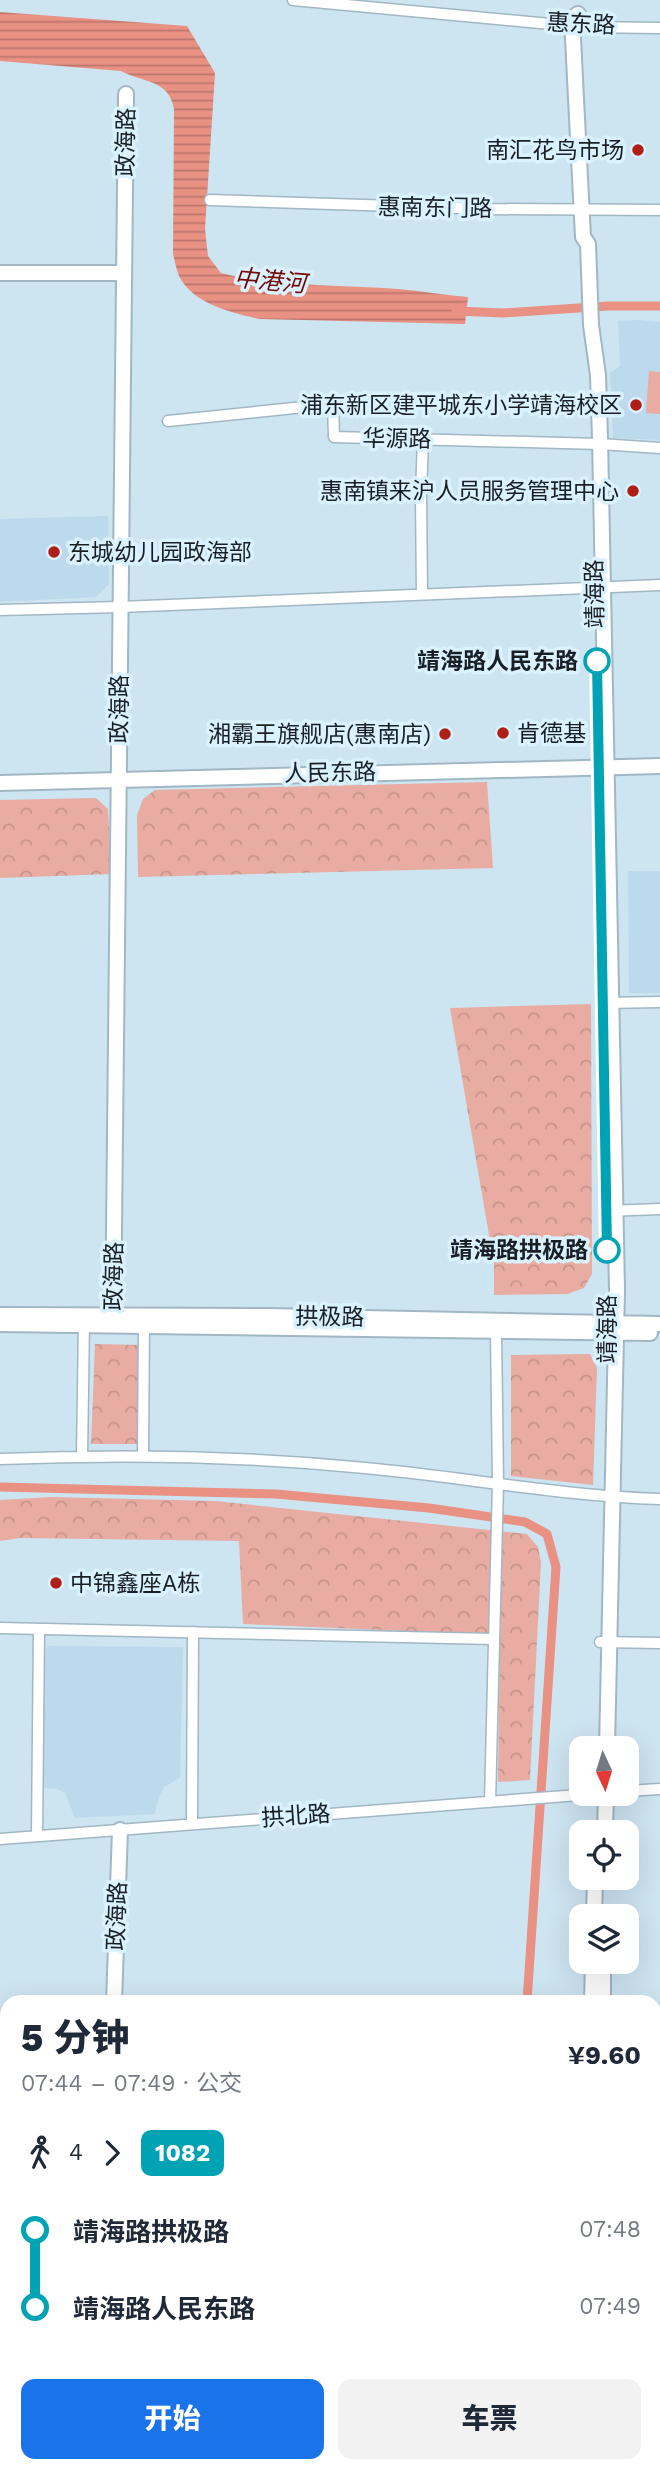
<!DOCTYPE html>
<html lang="zh">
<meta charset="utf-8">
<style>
body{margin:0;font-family:"Work Sans","Noto Sans SC",sans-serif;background:#f2f2f3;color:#1f2937;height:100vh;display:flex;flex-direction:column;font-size:26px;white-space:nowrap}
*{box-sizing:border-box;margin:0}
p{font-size:23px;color:#747a83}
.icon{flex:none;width:38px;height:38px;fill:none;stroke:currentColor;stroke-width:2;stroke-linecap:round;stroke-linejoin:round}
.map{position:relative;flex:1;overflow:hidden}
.sheet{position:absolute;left:0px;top:1995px;width:662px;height:478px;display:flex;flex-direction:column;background:#fff;border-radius:21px 21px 0 0;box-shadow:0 7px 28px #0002}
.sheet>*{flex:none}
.badge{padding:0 14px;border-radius:10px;font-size:24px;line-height:46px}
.needle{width:46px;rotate:176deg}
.buttons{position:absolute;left:569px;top:1736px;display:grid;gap:14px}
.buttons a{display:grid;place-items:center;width:70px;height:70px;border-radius:14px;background:#fff;box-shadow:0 7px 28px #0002;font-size:35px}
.map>.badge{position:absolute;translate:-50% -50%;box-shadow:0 0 0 4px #fff}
.legs{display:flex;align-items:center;gap:10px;height:77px;padding:0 21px;font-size:23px}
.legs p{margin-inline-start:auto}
.headline{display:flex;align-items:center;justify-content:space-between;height:119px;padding:0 21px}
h1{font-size:38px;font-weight:800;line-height:52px}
.primary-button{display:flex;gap:14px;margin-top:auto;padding:14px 21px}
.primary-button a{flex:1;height:80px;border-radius:14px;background:#1a73e8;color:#fff;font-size:28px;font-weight:800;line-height:80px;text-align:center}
.primary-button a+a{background:#f2f2f3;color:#1f2937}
ul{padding:0 21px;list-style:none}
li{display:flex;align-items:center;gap:24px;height:77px;font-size:26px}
li i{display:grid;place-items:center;width:10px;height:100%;margin:0 9px;background:currentColor}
li i::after{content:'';width:18px;height:18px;margin:-9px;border:5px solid;border-radius:50%;background:#fff}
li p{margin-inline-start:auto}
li:first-child i{background:linear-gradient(#0000 50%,currentColor 0)}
li:last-child i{background:linear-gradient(currentColor 50%,#0000 0)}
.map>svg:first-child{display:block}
.built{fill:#bcdaec}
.park{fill:url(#park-crowns)}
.pitch{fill:#e8aca2}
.water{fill:url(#water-rules)}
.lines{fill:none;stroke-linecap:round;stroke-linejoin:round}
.canal{stroke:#e99183;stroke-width:9}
.street-casing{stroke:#a1b7c4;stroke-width:13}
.secondary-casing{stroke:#a1b7c4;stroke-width:18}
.street{stroke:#fff;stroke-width:10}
.secondary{stroke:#fff;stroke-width:14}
.line-1-casing{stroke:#fff;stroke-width:16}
.line-1{stroke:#00a3b4;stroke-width:10}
.poi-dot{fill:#af1f15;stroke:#daf1ff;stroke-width:2.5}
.stop-1-dot{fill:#fff;stroke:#00a3b4;stroke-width:3.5}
.labels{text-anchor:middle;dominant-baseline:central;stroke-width:7;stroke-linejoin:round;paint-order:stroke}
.street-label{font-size:23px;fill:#182025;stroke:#daf1ff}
.poi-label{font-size:23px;fill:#182025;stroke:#daf1ff;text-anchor:end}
.stop-label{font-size:23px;font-weight:bold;fill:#182025;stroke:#daf1ff;text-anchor:end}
.water-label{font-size:24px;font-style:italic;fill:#740803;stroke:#daf1ff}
</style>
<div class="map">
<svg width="660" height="2472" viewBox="0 0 660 2472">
<defs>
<pattern id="park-crowns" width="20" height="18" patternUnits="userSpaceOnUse" patternTransform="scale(1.75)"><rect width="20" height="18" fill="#e8aca2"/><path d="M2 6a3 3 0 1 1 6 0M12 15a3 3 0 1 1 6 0" fill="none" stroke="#c6948b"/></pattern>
<pattern id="water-rules" width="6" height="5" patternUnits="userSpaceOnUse" patternTransform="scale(1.75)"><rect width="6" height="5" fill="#e99183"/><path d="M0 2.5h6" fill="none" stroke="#bc766b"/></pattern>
</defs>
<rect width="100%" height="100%" fill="#cde4f1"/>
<path class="built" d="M639,320L660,322V440L613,438L610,373L620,366L618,321Z
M108,516L109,584L96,597L0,602V519Z
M628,871H660V993H629Z
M48,1646L183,1647L180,1778L164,1787L159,1797L155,1814L75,1818L65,1793L57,1789L42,1788L43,1651Z
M7,2442V2466H88V2472H0V2443Z"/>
<path class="park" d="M487,782L493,868L138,877L137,815L143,799L155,790Z
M96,798L108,809L111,874L0,878V800Z
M591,1004L592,1274L584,1288L567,1294L494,1295V1264L450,1008Z
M95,1344L140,1345L138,1444H91Z
M590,1354L597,1368L593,1485L511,1476V1355Z
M51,1497L215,1501L527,1534L538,1547L541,1562L530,1780L498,1782L500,1635L243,1624L239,1541L20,1538L0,1541V1500Z"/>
<path class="pitch" d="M649,371L660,372V414L646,413Z"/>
<path class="water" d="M0,12L187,26L215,73L205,229L208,256L221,273C279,287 339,285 398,289C421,291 444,295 468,297L465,324L260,319C232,313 193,304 179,276C176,269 175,261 173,254L174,109C169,79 143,83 121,71L0,61Z"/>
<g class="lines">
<path class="canal" d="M456,311L503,313L608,306H660
M0,1487L276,1494L429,1508L525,1522L547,1534L556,1567L527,2002
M0,2221L7,2220"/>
<g class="street-casing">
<path id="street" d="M293,0L582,27L660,28
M210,200L488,209L660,210
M168,421L333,404L334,437L600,444L660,448
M422,594L421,493L423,440
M0,610L120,607L660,585
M602,1003L660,1002
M606,1211L660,1209
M82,1456L84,1321
M143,1456L144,1320
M0,1459C122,1454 244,1456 365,1468C464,1477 561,1496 660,1499
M0,1628L494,1639
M600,1642L660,1643
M626,1791L660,1789
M490,1802L498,1483L496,1331
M192,1824L193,1632
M37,1836L39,1629
M0,1839L592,1794
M654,2459H660
M516,2472L576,2466"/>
</g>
<g class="secondary-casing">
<path id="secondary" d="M578,14L572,19L583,237L588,244L591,325L598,375L600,438L617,1290L607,1748
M0,273H124
M0,783L660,766
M0,1315L268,1316L660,1324
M0,1324L650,1333
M113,1324L126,94
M605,1832L606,1794
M594,1916L595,1878
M114,2002L120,1830
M592,2002L593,1962
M603,2002V1962
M654,2252L660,2251
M0,2298L7,2297
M584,2466V2472
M595,2466V2472
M104,2472V2466"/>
</g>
<use href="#street" class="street"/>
<use href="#secondary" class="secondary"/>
</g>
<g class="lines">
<g class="line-1-casing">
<path id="line-1" d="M597,661L607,1250"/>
</g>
<use href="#line-1" class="line-1"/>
</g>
<g class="poi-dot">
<circle cx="638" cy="150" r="7"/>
<circle cx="636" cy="405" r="7"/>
<circle cx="633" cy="491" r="7"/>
<circle cx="54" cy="552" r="7"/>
<circle cx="503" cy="733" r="7"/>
<circle cx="445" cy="734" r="7"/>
<circle cx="56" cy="1583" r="7"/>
</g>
<g class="stop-1-dot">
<circle cx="597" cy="661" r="12"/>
<circle cx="607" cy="1250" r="12"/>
</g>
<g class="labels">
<g class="street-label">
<text transform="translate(581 24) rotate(3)">惠东路</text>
<text transform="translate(126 142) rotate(-89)">政海路</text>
<text transform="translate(435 208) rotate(1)">惠南东门路</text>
<text transform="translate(397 439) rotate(1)">华源路</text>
<text transform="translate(595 594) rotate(-91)">靖海路</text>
<text transform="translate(119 709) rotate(-90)">政海路</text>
<text transform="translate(330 773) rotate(-1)">人民东路</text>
<text transform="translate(114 1276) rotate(-89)">政海路</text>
<text transform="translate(330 1317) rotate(1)">拱极路</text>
<text transform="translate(607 1329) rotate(-90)">靖海路</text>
<text transform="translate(296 1816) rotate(-4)">拱北路</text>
<text transform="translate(117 1916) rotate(-88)">政海路</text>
</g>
<g class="poi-label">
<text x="624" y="150">南汇花鸟市场</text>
<text x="622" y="405">浦东新区建平城东小学靖海校区</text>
<text x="619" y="491">惠南镇来沪人员服务管理中心</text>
<text x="68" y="552" text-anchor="start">东城幼儿园政海部</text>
<text x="517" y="733" text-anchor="start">肯德基</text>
<text x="431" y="734">湘霸王旗舰店(惠南店)</text>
<text x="70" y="1583" text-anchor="start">中锦鑫座A栋</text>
</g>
<g class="stop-label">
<text x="578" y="661">靖海路人民东路</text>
<text x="588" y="1250">靖海路拱极路</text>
</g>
<g class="water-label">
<text transform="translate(270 281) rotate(5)">中港河</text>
</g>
</g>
</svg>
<div class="buttons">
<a><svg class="needle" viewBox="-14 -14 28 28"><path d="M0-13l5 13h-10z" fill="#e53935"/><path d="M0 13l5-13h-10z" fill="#747a83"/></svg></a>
<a><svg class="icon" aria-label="locate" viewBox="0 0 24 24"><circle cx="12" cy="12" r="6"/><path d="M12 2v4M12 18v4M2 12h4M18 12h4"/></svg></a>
<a><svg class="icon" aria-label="layers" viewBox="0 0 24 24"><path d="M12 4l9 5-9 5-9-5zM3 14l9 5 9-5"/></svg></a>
</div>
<section class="sheet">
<div class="headline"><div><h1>5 分钟</h1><p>07:44 – 07:49 · 公交</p></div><b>¥9.60</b></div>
<div class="legs"><svg class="icon" aria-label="walk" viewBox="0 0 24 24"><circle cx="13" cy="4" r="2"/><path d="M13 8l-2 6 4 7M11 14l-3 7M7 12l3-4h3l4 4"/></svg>4<svg class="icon" aria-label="forward" viewBox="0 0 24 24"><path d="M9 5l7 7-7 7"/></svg><b class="badge" style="background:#00a3b4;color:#fff">1082</b></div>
<ul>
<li><i style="color:#00a3b4"></i><b>靖海路拱极路</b><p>07:48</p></li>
<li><i style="color:#00a3b4"></i><b>靖海路人民东路</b><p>07:49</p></li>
</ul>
<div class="primary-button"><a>开始</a><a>车票</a></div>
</section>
</div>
